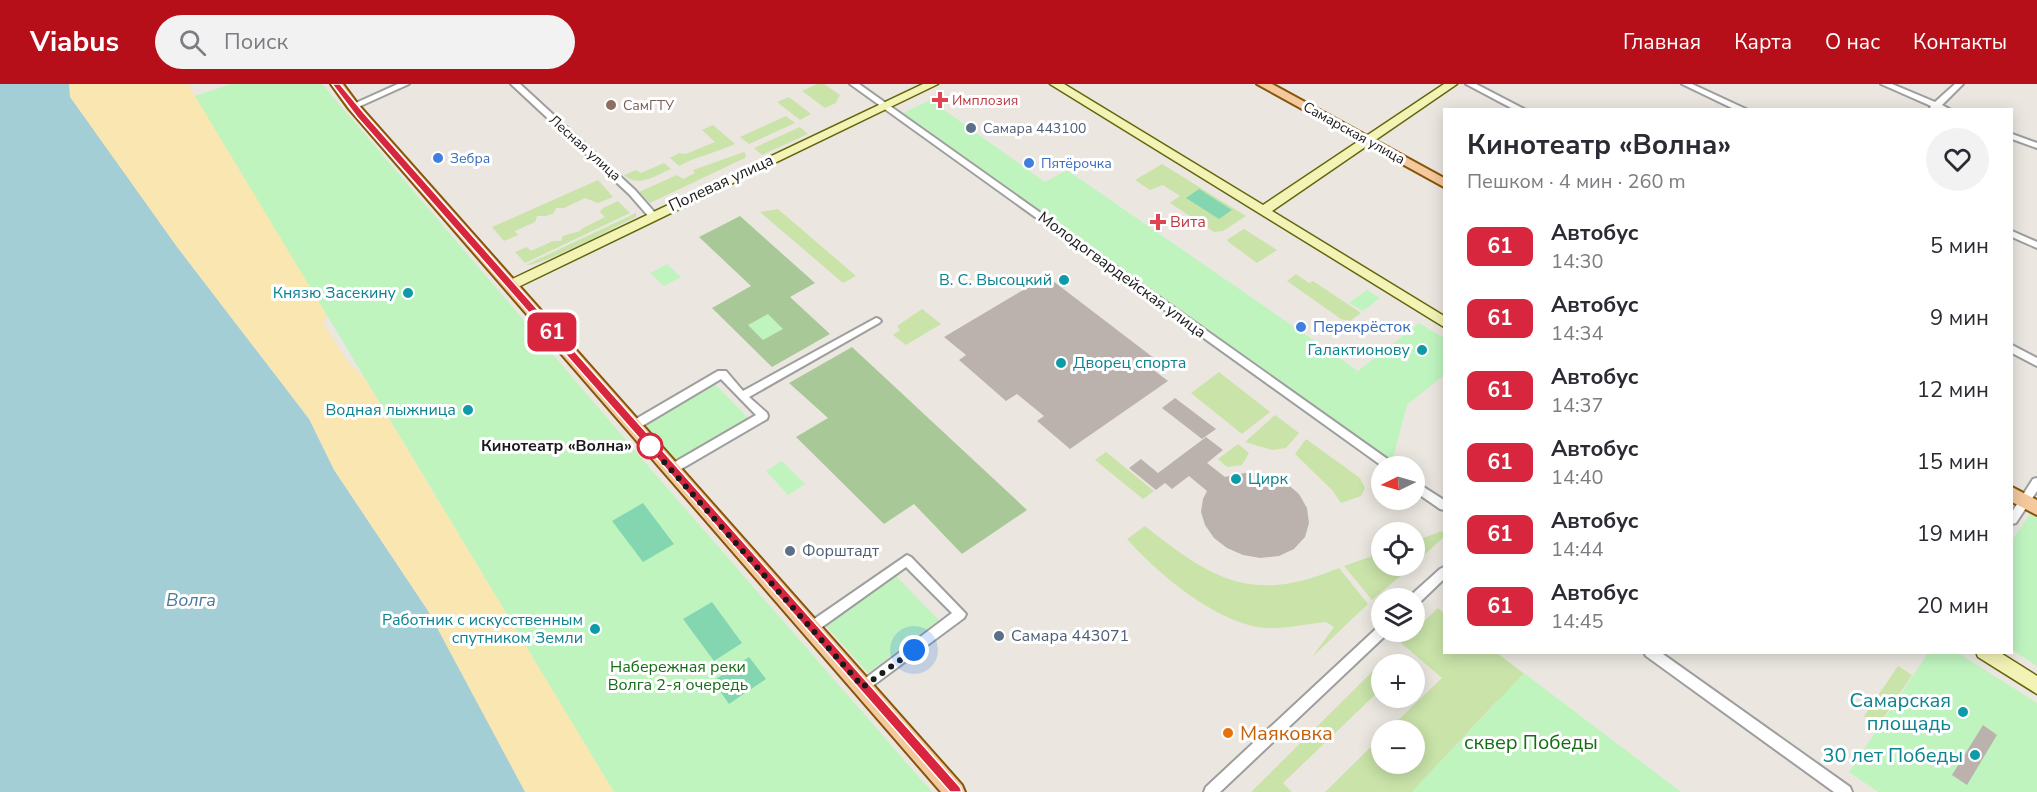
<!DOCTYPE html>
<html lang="ru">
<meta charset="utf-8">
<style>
body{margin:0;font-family:"Nunito Sans",sans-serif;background:#f2f2f3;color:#2b2b33;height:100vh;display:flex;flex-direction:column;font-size:22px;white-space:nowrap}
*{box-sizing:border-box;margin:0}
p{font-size:20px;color:#7c7c81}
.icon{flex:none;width:33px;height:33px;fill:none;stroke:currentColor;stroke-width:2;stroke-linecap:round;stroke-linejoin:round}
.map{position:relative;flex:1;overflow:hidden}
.drawer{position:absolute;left:1443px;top:24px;width:570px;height:546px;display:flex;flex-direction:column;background:#fff;border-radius:0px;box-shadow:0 3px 15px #0003}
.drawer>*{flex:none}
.badge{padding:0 12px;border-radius:9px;font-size:21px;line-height:39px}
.needle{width:39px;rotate:265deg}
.buttons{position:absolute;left:1371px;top:372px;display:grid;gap:12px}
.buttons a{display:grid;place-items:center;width:54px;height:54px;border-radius:50%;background:#fff;box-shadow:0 3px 15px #0003;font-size:30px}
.you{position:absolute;width:30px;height:30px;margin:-15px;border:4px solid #fff;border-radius:50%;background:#1a73e8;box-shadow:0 0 0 9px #1a73e833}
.map>.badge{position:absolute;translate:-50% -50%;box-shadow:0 0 0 3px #fff}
.round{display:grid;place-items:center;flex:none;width:63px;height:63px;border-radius:32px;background:#f2f2f3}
.summary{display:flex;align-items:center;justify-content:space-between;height:102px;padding:0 24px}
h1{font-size:28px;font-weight:700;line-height:45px}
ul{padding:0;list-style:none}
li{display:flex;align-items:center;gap:18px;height:72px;padding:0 24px}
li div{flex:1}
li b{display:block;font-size:22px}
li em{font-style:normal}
li .badge{min-width:66px;font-weight:700;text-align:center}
header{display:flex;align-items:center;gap:36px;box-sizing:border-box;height:84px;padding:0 30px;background:#b60f19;color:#fff}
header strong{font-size:28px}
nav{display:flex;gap:33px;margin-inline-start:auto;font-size:21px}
.search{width:420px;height:54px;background:#f2f2f3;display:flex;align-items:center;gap:15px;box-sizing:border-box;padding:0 21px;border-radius:33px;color:#7c7c81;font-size:22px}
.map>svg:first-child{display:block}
.grass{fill:#c9e3a9}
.forest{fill:#a9c898}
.sand{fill:#f9e6b1}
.park{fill:#bff4bf}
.pitch{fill:#83d6b0}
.water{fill:#a3ced6}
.building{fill:#bbb2ad}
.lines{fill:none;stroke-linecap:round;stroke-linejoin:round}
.street-casing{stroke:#9e9e9e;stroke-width:4}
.secondary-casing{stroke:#63670c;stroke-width:3}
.primary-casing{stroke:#86550b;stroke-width:4}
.street{fill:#fff;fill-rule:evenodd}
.secondary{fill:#f4f3b6;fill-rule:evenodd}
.primary{fill:#f4c99d;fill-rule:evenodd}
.line{fill:#d7263d;stroke:#fff;stroke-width:1.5}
.walk{stroke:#1a1a1a;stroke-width:6;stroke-dasharray:0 10.8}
.health-dot{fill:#e0444e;stroke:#fff;stroke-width:2}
.education-dot{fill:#8d6e63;stroke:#fff;stroke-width:2}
.service-dot{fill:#5c6f8a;stroke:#fff;stroke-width:2}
.shop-dot{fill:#3f7fe0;stroke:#fff;stroke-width:2}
.culture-dot{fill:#0f9aa8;stroke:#fff;stroke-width:2}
.stop-dot{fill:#fff;stroke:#d7263d;stroke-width:3}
.food-dot{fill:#e8710a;stroke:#fff;stroke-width:2}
.labels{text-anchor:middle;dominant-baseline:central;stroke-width:6;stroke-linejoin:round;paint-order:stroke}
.far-health-label{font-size:14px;fill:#be3a42;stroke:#fff;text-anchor:start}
.far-education-label{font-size:14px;fill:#785e54;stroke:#fff;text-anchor:start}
.far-service-label{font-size:14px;fill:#4e5e75;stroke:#fff;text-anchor:start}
.far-street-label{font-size:14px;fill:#1a1a1a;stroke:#fff}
.far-shop-label{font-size:14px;fill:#366cbe;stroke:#fff;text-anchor:start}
.street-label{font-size:16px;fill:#1a1a1a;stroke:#fff}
.health-label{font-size:16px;fill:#be3a42;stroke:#fff;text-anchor:start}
.culture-label{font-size:16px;fill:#0d838f;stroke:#fff;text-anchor:end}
.shop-label{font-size:16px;fill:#366cbe;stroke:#fff;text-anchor:start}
.stop-label{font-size:16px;font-weight:bold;fill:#1a1a1a;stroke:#fff;text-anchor:end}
.service-label{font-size:16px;fill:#4e5e75;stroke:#fff;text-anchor:start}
.park-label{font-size:16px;fill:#136e14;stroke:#fff}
.water-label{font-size:18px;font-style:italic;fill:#4c799b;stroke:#fff}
.near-culture-label{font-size:20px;fill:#0d838f;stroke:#fff;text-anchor:end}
.near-food-label{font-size:20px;fill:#c56008;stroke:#fff;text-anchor:start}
.near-park-label{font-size:20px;fill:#136e14;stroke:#fff}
</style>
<header>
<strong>Viabus</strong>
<div class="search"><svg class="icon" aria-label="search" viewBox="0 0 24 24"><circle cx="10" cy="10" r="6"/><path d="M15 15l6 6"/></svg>Поиск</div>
<nav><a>Главная</a><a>Карта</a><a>О нас</a><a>Контакты</a></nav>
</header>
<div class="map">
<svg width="2037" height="708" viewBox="0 0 2037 708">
<rect width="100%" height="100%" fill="#ebe7e0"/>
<path class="grass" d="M817,0H824L840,11L836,19L825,24L802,7Z
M789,13L811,30L800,36L777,18Z
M786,32L795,39L749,60L740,53Z
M713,41L735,60C716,69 697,72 679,82L670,74L679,69L686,70L715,58L702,46Z
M800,43L808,50L762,71L754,64Z
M744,68L746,71L745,74L650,119L639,108L677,91L683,95L695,89L693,86Z
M664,79L671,85C655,92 638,104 624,91L636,86L641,89Z
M1162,80L1246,132L1223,147L1214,148L1170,119L1180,112L1163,101L1150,106L1135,96Z
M598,96L613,113L598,119L585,114L564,124H556L554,129L546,132H537L535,138L515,147L518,151L504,157L492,143Z
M618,117L630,129L525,179L515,168L527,163L531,167L553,157H561L563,152L580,147L583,144L605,133L600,128L603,124Z
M778,125L856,192L843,199L760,128Z
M636,129V133C617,142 542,182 526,181Z
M1244,145L1277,166L1257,179L1227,157L1228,155Z
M1296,190L1309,199L1313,197L1361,229L1350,237L1341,235L1287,197Z
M922,225L941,240L906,261L893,251L900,246L897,242Z
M1219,288L1270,328L1242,350L1191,309Z
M1275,331L1299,349L1286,364L1272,366L1245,358Z
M1306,355L1360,394L1365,404L1361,412L1341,419L1333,407L1295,370Z
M1238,360L1249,369L1242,381L1227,383L1218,375Z
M1106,368L1154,407L1143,415L1095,376Z
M1145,442C1214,497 1253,520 1339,484L1368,520L1312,573L1334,543L1326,538C1306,540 1285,545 1266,544C1217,540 1158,490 1127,455Z
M1442,447L1444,453L1415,479V457Z
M1381,469L1382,482H1412L1372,516L1344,482Z
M1438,524L1444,529V568L1497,569L1530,594L1504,620L1498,616L1412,708H1325L1381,653L1382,680H1414V646H1388L1442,594L1401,559Z
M1382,578L1385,580H1382L1381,605L1283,699L1292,708H1251Z
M1898,582L1912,591L1878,642L1864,632Z"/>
<path class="forest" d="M740,132L815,199L790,213L830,250L772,283L712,224L751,202L699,153Z
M852,263L1027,426L962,470L914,420L884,440L796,353L828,334L789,299Z"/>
<path class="sand" d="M69,0H188L328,229L323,239L347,277L365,295L614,708H525L428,527L334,386L309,335L177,163L69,13Z"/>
<path class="park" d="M231,0H322L655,390L932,708H614L195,12Z
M930,16L1045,98L1067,86L1358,287L1419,239L1444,254V291L1407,321L1392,378L903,29Z
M667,180L681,193L664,202L650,189Z
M1367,206L1380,214L1363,227L1349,219Z
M768,230L783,245L763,256L748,241Z
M715,300L749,335L675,379L642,341Z
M782,377L805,400L788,411L766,387Z
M2030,430L2037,434V582L2012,566V456Z
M895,491L939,536L868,589L825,541Z
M1928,569H1958L2037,619V708H1878L1849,688Z
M1524,589L1681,708H1412Z"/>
<path class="pitch" d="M1199,105L1232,126L1219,135L1186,114Z
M643,419L674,460L643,478L612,437Z
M712,518L742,559L714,577L683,535Z
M749,573L766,595L729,620L713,597Z"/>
<path class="water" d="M0,0H69L70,13L177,163L309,335L334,386L428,527L525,708H0Z"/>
<path class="building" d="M1053,197L1163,281L1155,287L1168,297L1070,365L1037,337L1044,332L1017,310L1006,317L959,276L966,271L944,253L1035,199L1041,204Z
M1175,314L1216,345L1202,355L1162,324Z
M1206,353L1223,366L1207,379L1225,393L1250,388L1268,391L1285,398L1299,410L1307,424L1309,439L1305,453L1294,465L1279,472L1260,474L1243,471L1227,464L1214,454L1205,441L1201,428L1203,415L1207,407L1189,392L1172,405L1165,399L1156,406L1129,384L1141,375L1158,389Z
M1983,641L1997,651L1967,701L1952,691Z"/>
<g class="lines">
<g class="street-casing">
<path id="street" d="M398,0H409L356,24H353L349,22Z
M511,0H520L635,106L656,130V134H650L629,110Z
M850,0H859L1393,379L1394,382H1382Z
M1466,0H1476L1526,26H1515Z
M1682,0H1692L1748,26H1736Z
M1881,0H1892L1935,18L1955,0H1963L1942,21L1951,26H1929L1931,22Z
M2012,50L2037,59V64L2012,55Z
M2012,147L2037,158V164L2012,153Z
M876,234L879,235L881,237L879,239L749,313L767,329L768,332L767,335L676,388H668L667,385L668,382L756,331L721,295L637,345H629L628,342L629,339L718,287H726L743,307Z
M2012,261L2037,274V282L2012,269Z
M2037,394V407L2016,439L2012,440V428L2033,395Z
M1414,397L1444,416V426L1440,425L1414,407Z
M907,471L911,473L966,530L964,534L863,609L859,607L857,603L859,599L952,529L906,483L815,548L811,549L807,548L805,544L807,540Z
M1444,483V495L1418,520L1414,521V514H1409L1410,512L1440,485Z
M1382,542V548H1388L1386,551L1220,708H1204L1206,703L1378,543Z
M1644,568H1660L1850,703L1852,708H1834L1646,572Z"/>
</g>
<g class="secondary-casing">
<path id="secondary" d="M923,0H938L516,204L511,206L504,201L506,198Z
M1050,0H1064L1263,121L1444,0H1457L1272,127L1444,232V243Z
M1976,568H1999L2037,592V610L1978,573Z"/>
</g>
<g class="primary-casing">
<path id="primary" d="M331,0H343L357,19L962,701L965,708H941L349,25Z
M1257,0H1272L1444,94V103Z
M2012,403L2037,416V431L2012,418Z"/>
</g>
<use href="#street" class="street"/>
<use href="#secondary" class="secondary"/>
<use href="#primary" class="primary"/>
</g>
<path class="line" d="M332,0H340L364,29L960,703L962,708H950L357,33Z"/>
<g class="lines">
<path class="walk" d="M650,362L863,603L914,566"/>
</g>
<g class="health-dot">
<path d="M937 7h6v6h6v6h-6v6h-6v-6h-6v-6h6z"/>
<path d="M1155 129h6v6h6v6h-6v6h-6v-6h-6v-6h6z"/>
</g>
<circle class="education-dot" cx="611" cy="21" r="6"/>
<g class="service-dot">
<circle cx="971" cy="44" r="6"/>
<circle cx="790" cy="467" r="6"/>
<circle cx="999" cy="552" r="6"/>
</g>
<g class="shop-dot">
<circle cx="438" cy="74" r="6"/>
<circle cx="1029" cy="79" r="6"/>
<circle cx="1301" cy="243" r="6"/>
</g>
<g class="culture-dot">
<circle cx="1064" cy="196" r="6"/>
<circle cx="408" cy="209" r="6"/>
<circle cx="1422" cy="266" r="6"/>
<circle cx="1061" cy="279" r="6"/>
<circle cx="468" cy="326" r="6"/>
<circle cx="1236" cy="395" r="6"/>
<circle cx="595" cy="545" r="6"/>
<circle cx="1963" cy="628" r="6"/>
<circle cx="1975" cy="671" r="6"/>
</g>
<circle class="stop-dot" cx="650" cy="362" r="12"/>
<circle class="food-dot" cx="1228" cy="649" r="6"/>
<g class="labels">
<g class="far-health-label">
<text x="952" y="16">Имплозия</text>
</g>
<g class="far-education-label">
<text x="623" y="21">СамГТУ</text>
</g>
<g class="far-service-label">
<text x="983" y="44">Самара 443100</text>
</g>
<g class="far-street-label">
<text transform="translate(1354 49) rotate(29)">Самарская улица</text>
<text transform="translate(585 64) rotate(42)">Лесная улица</text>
</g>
<g class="far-shop-label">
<text x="450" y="74">Зебра</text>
<text x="1041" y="79">Пятёрочка</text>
</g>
<g class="street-label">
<text transform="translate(721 99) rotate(-25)">Полевая улица</text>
<text transform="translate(1122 191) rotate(36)">Молодогвардейская улица</text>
</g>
<g class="health-label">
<text x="1170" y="138">Вита</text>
</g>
<g class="culture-label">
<text x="1052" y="196">В. С. Высоцкий</text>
<text x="396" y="209">Князю Засекину</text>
<text x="1410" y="266">Галактионову</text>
<text x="1073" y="279" text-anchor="start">Дворец спорта</text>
<text x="456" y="326">Водная лыжница</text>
<text x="1248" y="395" text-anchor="start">Цирк</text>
<text x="583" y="536">Работник с искусственным<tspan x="583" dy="18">спутником Земли</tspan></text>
</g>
<g class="shop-label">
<text x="1313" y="243">Перекрёсток</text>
</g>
<g class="stop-label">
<text x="632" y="362">Кинотеатр «Волна»</text>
</g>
<g class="service-label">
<text x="802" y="467">Форштадт</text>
<text x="1011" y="552">Самара 443071</text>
</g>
<g class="park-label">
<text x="678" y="583">Набережная реки<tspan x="678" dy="18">Волга 2-я очередь</tspan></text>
</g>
<g class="water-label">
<text x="191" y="516">Волга</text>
</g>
<g class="near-culture-label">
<text x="1951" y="616">Самарская<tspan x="1951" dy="23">площадь</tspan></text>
<text x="1963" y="671">30 лет Победы</text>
</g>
<g class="near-food-label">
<text x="1240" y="649">Маяковка</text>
</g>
<g class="near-park-label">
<text x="1531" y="658">сквер Победы</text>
</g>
</g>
</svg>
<div class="buttons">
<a><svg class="needle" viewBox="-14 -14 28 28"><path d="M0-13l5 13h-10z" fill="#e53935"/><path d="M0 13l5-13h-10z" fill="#7c7c81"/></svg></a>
<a><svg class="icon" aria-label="locate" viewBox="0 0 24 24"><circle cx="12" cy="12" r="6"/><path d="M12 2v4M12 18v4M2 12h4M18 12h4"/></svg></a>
<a><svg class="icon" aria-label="layers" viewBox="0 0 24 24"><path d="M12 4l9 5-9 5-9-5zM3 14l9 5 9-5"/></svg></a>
<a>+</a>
<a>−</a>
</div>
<div class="you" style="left:914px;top:566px"></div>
<b class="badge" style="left:552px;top:248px;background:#d7263d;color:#fff">61</b>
<section class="drawer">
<div class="summary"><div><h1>Кинотеатр «Волна»</h1><p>Пешком · 4 мин · 260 m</p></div><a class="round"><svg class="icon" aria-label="heart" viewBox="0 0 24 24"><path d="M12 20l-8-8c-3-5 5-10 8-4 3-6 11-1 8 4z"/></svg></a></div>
<ul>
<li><span class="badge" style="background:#d7263d;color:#fff">61</span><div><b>Автобус</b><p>14:30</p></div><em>5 мин</em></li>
<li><span class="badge" style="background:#d7263d;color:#fff">61</span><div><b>Автобус</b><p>14:34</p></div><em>9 мин</em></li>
<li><span class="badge" style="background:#d7263d;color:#fff">61</span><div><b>Автобус</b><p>14:37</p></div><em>12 мин</em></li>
<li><span class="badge" style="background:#d7263d;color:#fff">61</span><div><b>Автобус</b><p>14:40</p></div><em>15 мин</em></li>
<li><span class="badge" style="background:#d7263d;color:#fff">61</span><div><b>Автобус</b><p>14:44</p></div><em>19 мин</em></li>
<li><span class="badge" style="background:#d7263d;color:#fff">61</span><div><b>Автобус</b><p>14:45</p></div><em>20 мин</em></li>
</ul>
</section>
</div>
